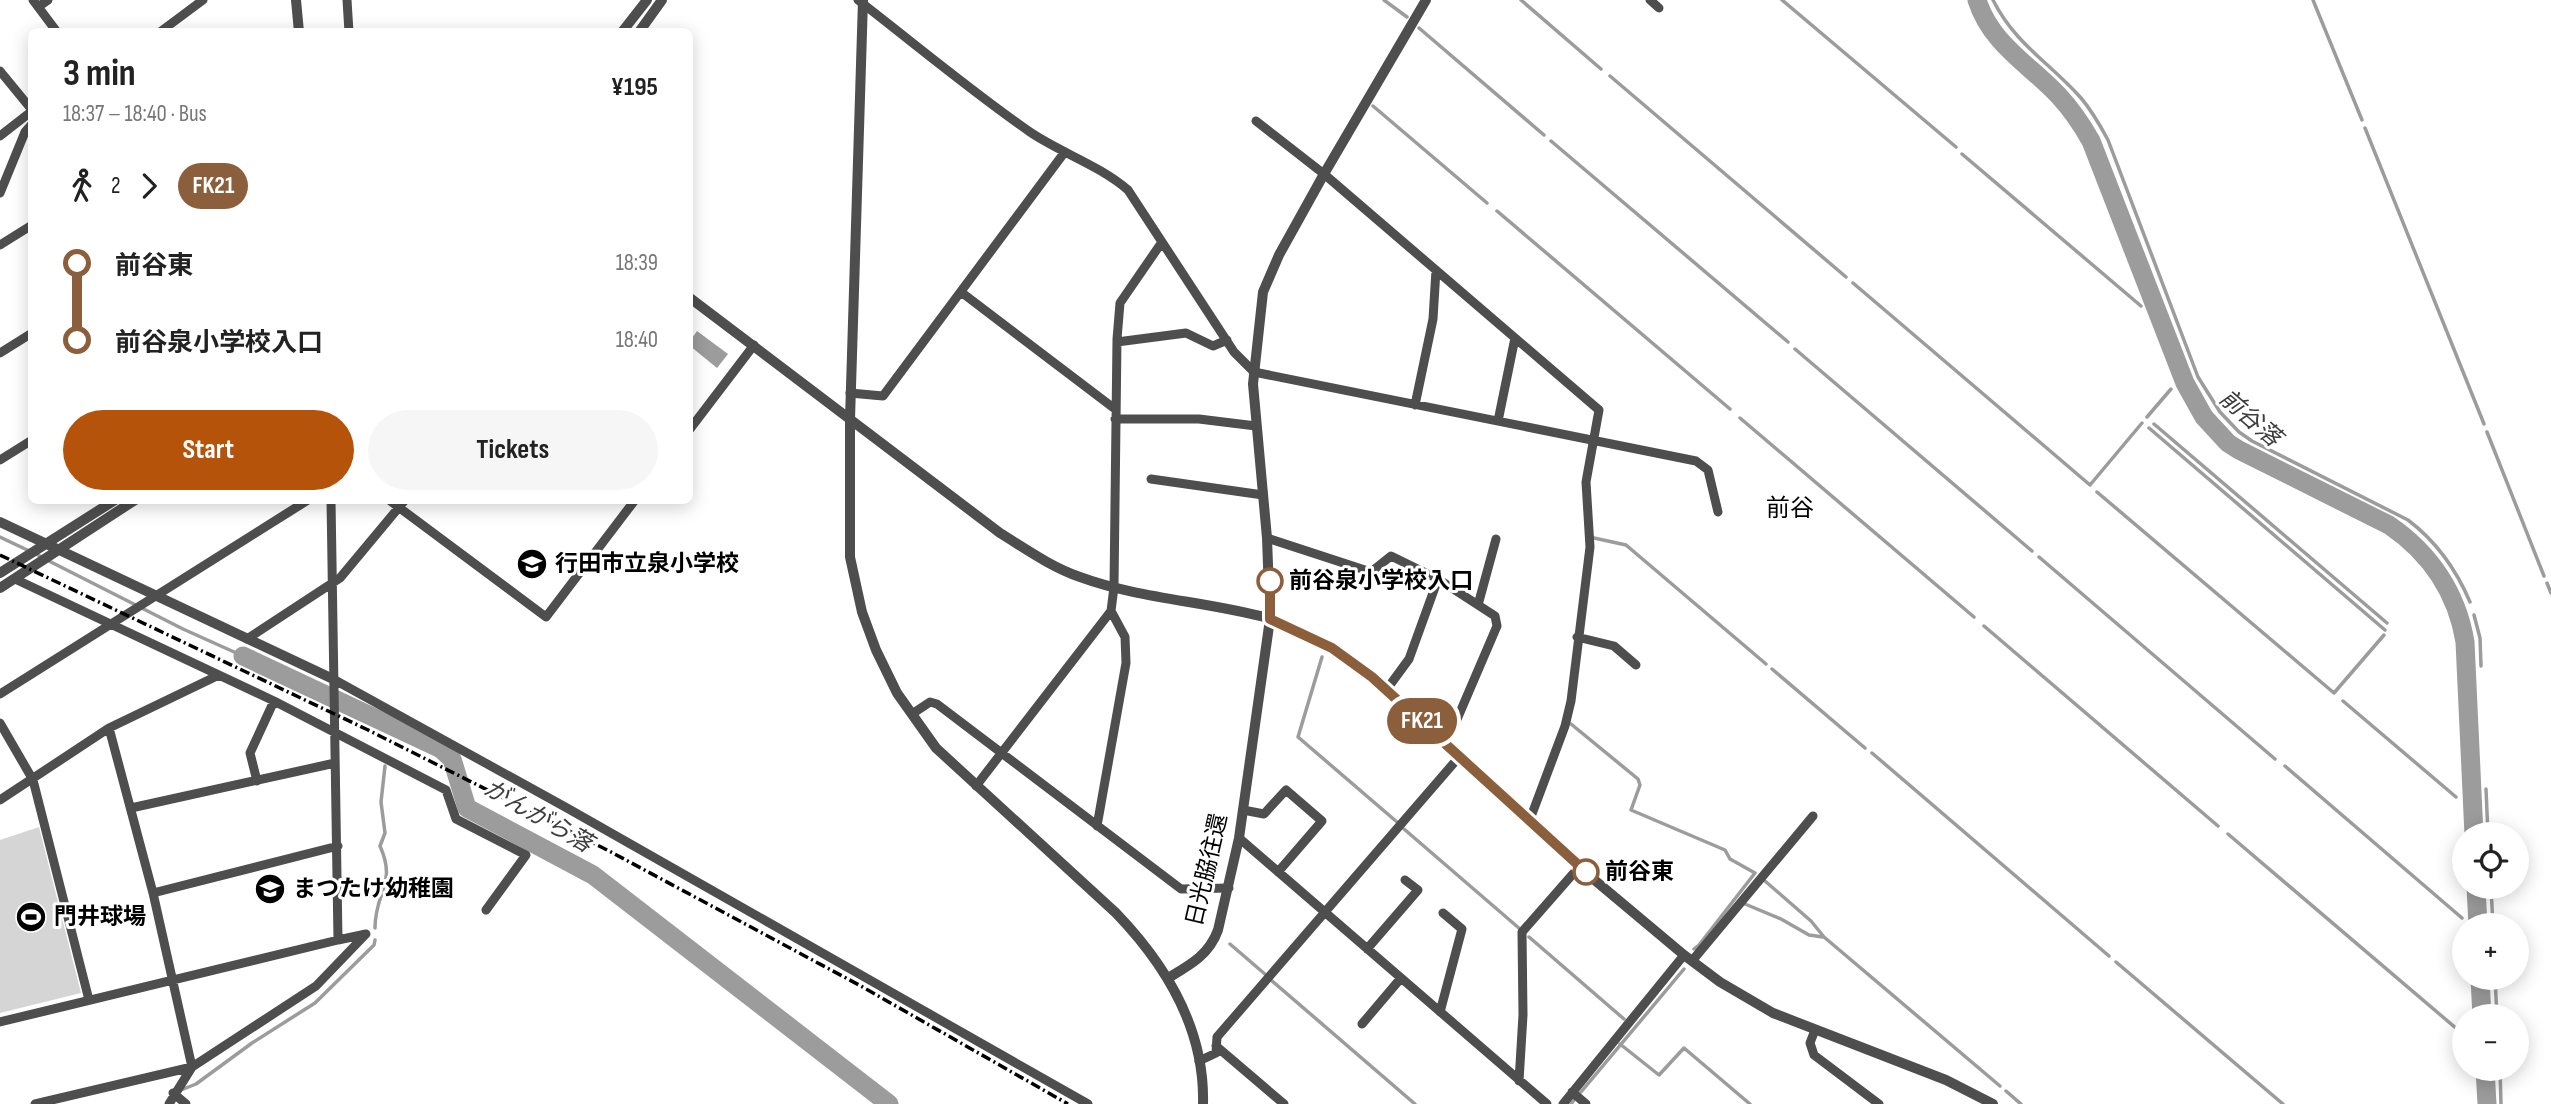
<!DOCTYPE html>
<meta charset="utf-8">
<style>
body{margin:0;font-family:"Sofia Sans Condensed","Noto Sans JP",sans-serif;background:#f6f6f6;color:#222;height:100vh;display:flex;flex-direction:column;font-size:26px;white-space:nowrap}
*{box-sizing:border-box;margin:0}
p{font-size:23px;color:#767676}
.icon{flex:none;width:38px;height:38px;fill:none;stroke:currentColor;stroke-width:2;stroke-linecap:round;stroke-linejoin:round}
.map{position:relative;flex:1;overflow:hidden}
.details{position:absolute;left:28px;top:28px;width:665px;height:476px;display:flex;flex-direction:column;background:#fff;border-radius:10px;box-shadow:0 4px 18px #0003}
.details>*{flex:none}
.badge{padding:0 14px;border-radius:23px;font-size:24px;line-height:46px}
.fabs{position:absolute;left:2452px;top:822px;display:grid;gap:14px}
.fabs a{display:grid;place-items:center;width:77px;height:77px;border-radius:50%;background:#fff;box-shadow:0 4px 18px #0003;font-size:35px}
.map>.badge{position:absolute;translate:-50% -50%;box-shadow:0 0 0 4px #fff}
.legs{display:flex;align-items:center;gap:10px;height:77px;padding:0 35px;font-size:23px}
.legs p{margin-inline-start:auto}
.head{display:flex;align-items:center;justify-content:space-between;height:119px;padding:0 35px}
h1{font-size:38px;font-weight:700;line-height:52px}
.primary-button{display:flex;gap:14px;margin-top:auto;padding:14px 35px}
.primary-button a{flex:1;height:80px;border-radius:42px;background:#b45309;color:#fff;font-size:28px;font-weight:700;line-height:80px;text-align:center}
.primary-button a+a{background:#f6f6f6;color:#222}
ul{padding:0 35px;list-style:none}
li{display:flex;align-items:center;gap:24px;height:77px;font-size:26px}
li i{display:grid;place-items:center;width:10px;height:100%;margin:0 9px;background:currentColor}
li i::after{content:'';width:18px;height:18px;margin:-9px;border:5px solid;border-radius:50%;background:#fff}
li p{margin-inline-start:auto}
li:first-child i{background:linear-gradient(#0000 50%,currentColor 0)}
li:last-child i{background:linear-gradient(currentColor 50%,#0000 0)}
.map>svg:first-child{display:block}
.green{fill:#d5d5d5}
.water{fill:#9c9c9c}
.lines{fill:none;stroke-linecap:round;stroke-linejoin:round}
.stream{stroke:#9c9c9c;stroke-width:3.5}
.river{stroke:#9c9c9c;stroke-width:19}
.minor{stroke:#4e4e4e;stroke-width:9}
.tertiary{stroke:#4e4e4e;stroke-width:10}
.rail{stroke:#000;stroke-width:3.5;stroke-dasharray:10 3.5 2 3.5;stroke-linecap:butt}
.line-1-casing{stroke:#fff;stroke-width:16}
.line-1{stroke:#8b5e3c;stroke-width:10}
.stop-1-dot{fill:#fff;stroke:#8b5e3c;stroke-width:3.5}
.labels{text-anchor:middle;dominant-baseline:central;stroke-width:6;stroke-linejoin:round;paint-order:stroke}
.poi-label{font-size:23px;font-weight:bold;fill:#000;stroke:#fff;text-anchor:start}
.stop-label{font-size:23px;font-weight:bold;fill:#000;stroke:#fff;text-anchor:start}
.street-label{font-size:23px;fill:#000;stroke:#fff}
.water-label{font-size:24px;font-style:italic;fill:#3d3d3d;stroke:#fff}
.neighbourhood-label{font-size:24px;fill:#000;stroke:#fff}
</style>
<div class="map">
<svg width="2551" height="1104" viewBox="0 0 2551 1104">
<rect width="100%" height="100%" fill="#fff"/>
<path class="green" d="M39,827L81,993L0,1013V840Z"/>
<path class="water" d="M697,331L728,354L717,368L690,346V341Z"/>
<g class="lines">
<path class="stream" d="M1384,0L1407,17
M1521,0L1601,69
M1782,0L1956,147
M1993,0C2015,44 2050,63 2081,98C2092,111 2100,125 2108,140L2198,377L2220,412L2239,432L2252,441L2408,520C2437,542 2456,569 2470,602
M2313,0L2362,120
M1419,28L1544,135
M1610,76L1846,277
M1373,106L1487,203
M2365,128L2484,424
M1551,141L1788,342
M1962,154L2141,306
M1497,211L1730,409
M1853,283L2090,485L2142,423
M1795,349L2032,551
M2147,417L2171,389
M1740,418L1974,617
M2154,424L2387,623
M2149,428L2385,630
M2487,432L2544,576
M2097,492L2334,693L2384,635
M0,537L42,557
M1594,538L1626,545L1766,664
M2039,557L2275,759
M49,561L183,629L243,656
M2547,583L2551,593
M2474,615L2480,638L2481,666
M1984,626L2218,826
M1322,657L1298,737L1397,822
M1772,669L1865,748
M2343,701L2456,797
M1571,724L1638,779L1640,785L1631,810L1725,850L1730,859L1755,873L1699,945L1694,949
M1872,753L2109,956
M2285,766L2462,918
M2486,789L2488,835
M1404,829L1520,929
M2228,834L2464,1035
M1765,881L1811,921L1824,937L2000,1086
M2491,887L2493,926
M1745,904L1781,919L1809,935L1823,937
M375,928C375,891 397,884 380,846L385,833L381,802L385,766
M1529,937L1624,1019
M1230,944L1266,975
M2116,962L2283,1104
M2495,978L2497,1017
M1271,980L1415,1104
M1620,1044L1659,1075L1684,1048L1750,1104
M2500,1069L2501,1104
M181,1090L196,1084L252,1043L315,1003L374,945L375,940
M2006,1091L2021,1104
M1581,1092L1684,969
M1571,1104L1574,1100"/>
<path class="river" d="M1977,0C1991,44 2029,64 2059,96C2071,109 2082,125 2091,141L2185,383L2204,417L2228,443L2239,450L2389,525C2430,553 2457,593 2465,642L2474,835
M243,656L441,749L452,759L467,808L593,875L889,1104
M2476,887L2478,926
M2480,978L2482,1017
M2485,1069L2487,1104"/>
<path class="minor" d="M33,0L57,32
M347,0L349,32
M858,0C915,44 971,91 1030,132C1061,153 1099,165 1128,190L1234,352L1254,372L1696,461L1708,470L1718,512
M1650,0L1659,8
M38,7L48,0
M160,32L203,0
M0,71L32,110
M1256,121L1324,174L1599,410L1586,482L1590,547L1571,701L1565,726L1529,822
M0,136L32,111
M0,193L25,132L32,124
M0,245L32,225
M961,292L1115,409
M1117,342L1186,333L1213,346L1227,340
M0,353L32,333
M850,393L883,396L1064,153
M1415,405L1433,319L1436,270
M1115,419H1199L1256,426
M1498,421L1515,338
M690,429L754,345
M0,460L32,440
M1151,479L1263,495
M389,500L546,617L635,500
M1267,538L1371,572L1391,556L1438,579L1495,616L1497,626L1446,745
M15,579L274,701L446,790L456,819L526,855L486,910
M1478,605L1496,539
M1577,637L1614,646L1636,665
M247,639L340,578L405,500
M333,679L567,808L1088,1104
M1387,689L1409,659L1438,579
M0,694L308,500
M912,714L930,702L937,704L1181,889L1229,888
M0,723L33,780L89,1000
M109,728L153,893L192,1067L169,1104
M257,781L250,753L274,701
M976,786L1111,611L1114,587L1117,339L1120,303L1162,242
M0,800L109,728L219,675
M131,808L335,763
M1243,810L1264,814L1286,790L1322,821L1278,872
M1097,826L1126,663L1125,637L1111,611
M1239,838L1547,1104
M153,893L338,846
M1367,949L1418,890L1405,880
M1692,961L1813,816
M1440,1012L1462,929L1443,913
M0,1022L338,940L331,500
M1362,1024L1401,978
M1815,1030L1810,1043L1814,1055L1879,1104
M1216,1046L1284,1104
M1199,1061L1216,1053L1217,1037L1459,757
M1519,1081L1523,1015L1522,932L1579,867
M1572,1092L1586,1104
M173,1093L186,1104
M35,1104L192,1067L316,986L366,934L338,940
M1563,1104L1684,955"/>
<path class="tertiary" d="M296,0L299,32
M863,0L850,419V557L862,612L876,650L897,693L936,748L1116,913C1166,965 1205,1029 1203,1104
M622,32L647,0
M639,32L662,0
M690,298L1000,533C1026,549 1051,567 1080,577C1140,599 1206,601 1268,618C1313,631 1352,661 1387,689L1579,867L1684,955L1720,982L1773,1013L1946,1080L1993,1104
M0,522L333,679
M0,573L115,500
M0,588L135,500
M1168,978C1190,965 1209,955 1218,930L1239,838L1270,619L1267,538L1253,384L1263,292L1279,255L1324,174L1426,0"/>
<path class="rail" d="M0,555L366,729L611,852L859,985L1068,1104"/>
</g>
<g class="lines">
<g class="line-1-casing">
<path id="line-1" d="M1270,581V619L1332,648L1372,677L1586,872"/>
</g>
<use href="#line-1" class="line-1"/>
</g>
<defs>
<g id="school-disc" transform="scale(1.575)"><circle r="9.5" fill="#000" stroke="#fff"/><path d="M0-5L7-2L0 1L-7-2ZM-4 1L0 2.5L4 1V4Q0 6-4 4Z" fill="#fff"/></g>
<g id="stadium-disc" transform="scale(1.575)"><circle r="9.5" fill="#000" stroke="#fff"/><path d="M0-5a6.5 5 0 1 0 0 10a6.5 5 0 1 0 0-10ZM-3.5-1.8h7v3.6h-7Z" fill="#fff"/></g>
</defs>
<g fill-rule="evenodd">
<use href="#school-disc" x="532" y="564"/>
<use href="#school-disc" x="270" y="889"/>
<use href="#stadium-disc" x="31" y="917"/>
</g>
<g class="stop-1-dot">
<circle cx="1270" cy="581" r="12"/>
<circle cx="1586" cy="872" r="12"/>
</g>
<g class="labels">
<g class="poi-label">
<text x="555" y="564">行田市立泉小学校</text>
<text x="293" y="889">まつたけ幼稚園</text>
<text x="54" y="917">門井球場</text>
</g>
<g class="stop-label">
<text x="1289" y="581">前谷泉小学校入口</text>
<text x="1605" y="872">前谷東</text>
</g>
<g class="street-label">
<text transform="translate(1207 870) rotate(-77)">日光脇往還</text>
</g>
<g class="water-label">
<text transform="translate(2250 418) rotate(41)">前谷落</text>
<text transform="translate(538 816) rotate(30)">がんがら落</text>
</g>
<g class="neighbourhood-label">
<text x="1790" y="508">前谷</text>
</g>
</g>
</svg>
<div class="fabs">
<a><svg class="icon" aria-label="locate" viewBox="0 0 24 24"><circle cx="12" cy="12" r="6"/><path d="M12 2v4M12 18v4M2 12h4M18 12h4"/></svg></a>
<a>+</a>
<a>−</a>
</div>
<b class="badge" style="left:1422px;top:721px;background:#8b5e3c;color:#fff">FK21</b>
<section class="details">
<div class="head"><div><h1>3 min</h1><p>18:37 – 18:40 · Bus</p></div><b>¥195</b></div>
<div class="legs"><svg class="icon" aria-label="walk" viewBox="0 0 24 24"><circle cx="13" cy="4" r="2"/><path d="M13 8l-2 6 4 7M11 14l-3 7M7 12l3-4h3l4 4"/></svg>2<svg class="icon" aria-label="forward" viewBox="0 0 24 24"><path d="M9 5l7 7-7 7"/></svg><b class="badge" style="background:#8b5e3c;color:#fff">FK21</b></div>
<ul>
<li><i style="color:#8b5e3c"></i><b>前谷東</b><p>18:39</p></li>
<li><i style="color:#8b5e3c"></i><b>前谷泉小学校入口</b><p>18:40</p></li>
</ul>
<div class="primary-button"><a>Start</a><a>Tickets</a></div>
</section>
</div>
